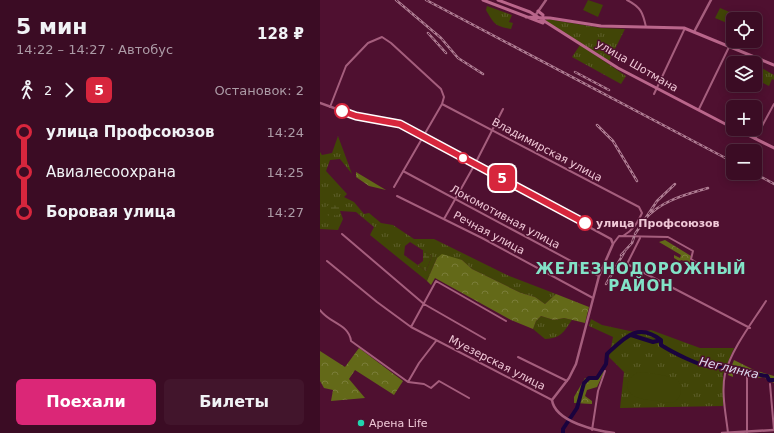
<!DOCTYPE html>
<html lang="ru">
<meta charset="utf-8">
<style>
body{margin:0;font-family:"DejaVu Sans",sans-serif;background:#42152c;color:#f1f3f6;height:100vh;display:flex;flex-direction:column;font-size:15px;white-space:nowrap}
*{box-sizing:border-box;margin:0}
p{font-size:13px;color:#ac9ba6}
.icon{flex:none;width:22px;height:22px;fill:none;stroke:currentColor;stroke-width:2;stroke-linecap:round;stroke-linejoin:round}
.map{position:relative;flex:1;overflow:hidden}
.drawer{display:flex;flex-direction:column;background:#3b0c24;width:320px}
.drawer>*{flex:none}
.badge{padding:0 8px;border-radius:6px;font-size:14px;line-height:26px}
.fabs{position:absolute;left:406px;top:12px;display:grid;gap:8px}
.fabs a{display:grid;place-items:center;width:36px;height:36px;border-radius:6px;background:#3b0c24;box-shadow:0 2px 10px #0003,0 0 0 1px #542c41;font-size:20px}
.map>.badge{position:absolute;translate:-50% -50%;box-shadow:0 0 0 2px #fff}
.legs{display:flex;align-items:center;gap:6px;height:44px;padding:0 16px;font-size:13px}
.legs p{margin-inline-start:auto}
.headline{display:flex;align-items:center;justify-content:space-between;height:68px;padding:0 16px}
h1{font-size:22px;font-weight:600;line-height:30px}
.action{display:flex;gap:8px;margin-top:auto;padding:8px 16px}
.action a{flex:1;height:46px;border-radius:6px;background:#db2777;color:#fff;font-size:16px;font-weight:600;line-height:46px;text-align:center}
.action a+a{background:#42152c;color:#f1f3f6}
ul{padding:0 16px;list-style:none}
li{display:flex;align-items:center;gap:14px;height:40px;font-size:15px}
li i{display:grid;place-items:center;width:6px;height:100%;margin:0 5px;background:currentColor}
li i::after{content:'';width:10px;height:10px;margin:-5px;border:3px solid;border-radius:50%;background:#3b0c24}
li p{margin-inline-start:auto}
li:first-child i{background:linear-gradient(#0000 50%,currentColor 0)}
li:last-child i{background:linear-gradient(currentColor 50%,#0000 0)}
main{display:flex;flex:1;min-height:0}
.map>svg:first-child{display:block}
.grass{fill:url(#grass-tufts);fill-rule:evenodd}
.forest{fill:url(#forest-crowns)}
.wetland{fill:url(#wetland-marsh)}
.garden{fill:#414507}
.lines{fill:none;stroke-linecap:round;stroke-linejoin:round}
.river{stroke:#1a033e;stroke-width:4}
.street{stroke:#a55e7d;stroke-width:2}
.secondary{stroke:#a55e7d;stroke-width:2.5}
.primary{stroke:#ba668b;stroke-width:3}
.rail-casing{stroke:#af7d93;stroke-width:2.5}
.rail{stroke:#4f1030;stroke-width:1;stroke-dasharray:3;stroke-linecap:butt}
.line-1-casing{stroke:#fff;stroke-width:9}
.line-1{stroke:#d7263d;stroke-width:6}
.stop-1-dot{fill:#fff;stroke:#d7263d;stroke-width:2}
.poi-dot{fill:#21d5af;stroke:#4f1030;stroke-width:1.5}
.labels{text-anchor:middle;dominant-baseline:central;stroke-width:3;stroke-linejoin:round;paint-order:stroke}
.street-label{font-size:11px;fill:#f0c8d7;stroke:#4f1030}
.stop-label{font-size:11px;font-weight:bold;fill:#f0c8d7;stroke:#4f1030;text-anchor:start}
.poi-label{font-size:11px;fill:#f0c8d7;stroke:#4f1030;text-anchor:start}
.water-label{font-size:12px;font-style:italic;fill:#dedaf1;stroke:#4f1030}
.district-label{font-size:15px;font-weight:bold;letter-spacing:1px;fill:#82e2c7;stroke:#4f1030}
</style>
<main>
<section class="drawer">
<div class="headline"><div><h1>5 мин</h1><p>14:22 – 14:27 · Автобус</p></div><b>128 ₽</b></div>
<div class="legs"><svg class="icon" aria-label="walk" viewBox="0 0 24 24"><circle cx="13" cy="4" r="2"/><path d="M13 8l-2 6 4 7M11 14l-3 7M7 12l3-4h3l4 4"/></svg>2<svg class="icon" aria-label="forward" viewBox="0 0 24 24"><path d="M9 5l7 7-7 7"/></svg><b class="badge" style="background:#d7263d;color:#fff">5</b><p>Остановок: 2</p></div>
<ul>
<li><i style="color:#d7263d"></i><b>улица Профсоюзов</b><p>14:24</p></li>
<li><i style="color:#d7263d"></i><span>Авиалесоохрана</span><p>14:25</p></li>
<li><i style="color:#d7263d"></i><b>Боровая улица</b><p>14:27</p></li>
</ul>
<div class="action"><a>Поехали</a><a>Билеты</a></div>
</section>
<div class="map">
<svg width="454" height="433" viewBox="0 0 454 433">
<defs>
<pattern id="grass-tufts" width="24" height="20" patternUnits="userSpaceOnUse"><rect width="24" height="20" fill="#414507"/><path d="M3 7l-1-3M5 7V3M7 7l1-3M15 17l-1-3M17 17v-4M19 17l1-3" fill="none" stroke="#5d5e2a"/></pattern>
<pattern id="forest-crowns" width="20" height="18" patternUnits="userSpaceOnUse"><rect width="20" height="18" fill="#636918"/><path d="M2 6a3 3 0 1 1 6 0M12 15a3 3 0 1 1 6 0" fill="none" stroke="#7a7d39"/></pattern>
<pattern id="wetland-marsh" width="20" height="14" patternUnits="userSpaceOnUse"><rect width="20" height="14" fill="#414507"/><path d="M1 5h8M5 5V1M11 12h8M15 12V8" fill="none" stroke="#5d5e2a"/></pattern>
</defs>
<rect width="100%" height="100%" fill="#4f1030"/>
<path class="grass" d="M167,6L192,15L189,22L193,23L191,29C175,26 174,24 166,10Z
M227,19L281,28L305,29L289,61L226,21Z
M260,45L306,76L301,84L252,57Z
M436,65L454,75V80L452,79L449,86L435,79Z
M18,136L32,174L20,159L10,160L6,171L27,194L24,197L34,202L44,214L49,213L61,223L73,225L94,239H114L187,275L236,294L225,304L215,297L201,293L152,269L142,260L117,258L107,281L50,235L54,227L36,212L20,211L23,219L18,230L0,229V152L2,155L12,153ZM90,242L112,256L106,271L84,255L85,246Z
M221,316L234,320L244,318L252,320C243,333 241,338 225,339L213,329L216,321Z
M271,319L282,325L319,333L331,330L380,348H414L403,374V406L300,408L304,372L289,357L293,337L269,326Z"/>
<path class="forest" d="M36,172L66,190L49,186L36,177Z
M345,240L371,256L370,260L372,264L370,267L362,260L359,261L354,258V255L360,258L361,255L339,242Z
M122,254L142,260L152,269L201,293L215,297L225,304L236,294L269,307L265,323L244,318L234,320L221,316L216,321L213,329L191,320L115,278L111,285L107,281L117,258Z
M39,348L83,381L74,395L35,370L29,379L45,398L11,401L13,390L4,388L0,381V351L25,367Z
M414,360L434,370L454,376V383L443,377L438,378L428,374L425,377L417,373L413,374V377L408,375Z
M282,370L284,372L277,387L267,390L265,396L272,401V404L254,403V397L265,378L277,380Z"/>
<path class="wetland" d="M10,204L20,207L18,215L8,216L6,207Z
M103,250L112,256L106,271L98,265L103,261Z"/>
<path class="garden" d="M268,0L283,5L278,17L263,10Z
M400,8L412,13L407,23L395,18Z
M319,372C328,373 352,375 358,381C364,389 360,401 351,403C347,403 342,402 338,401C331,400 321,400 314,396C302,389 308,376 319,372Z"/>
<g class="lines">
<path class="river" d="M311,335L333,342L341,340
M243,433V429L257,408L264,383L269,378H277L286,364L287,354C305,337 318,322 341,340V345C352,352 379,366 392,367C401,367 408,366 417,368C427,370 436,375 447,376L449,380H454"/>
<path class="street" d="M307,0C321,7 323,13 326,27
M334,94L365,28
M122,104L319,207L322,213C317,224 313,230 303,236
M10,107L26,66L48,43L62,37L71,43L121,89L124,97L122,104L74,187
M379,109L409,47
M435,139L454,104
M83,171L279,276
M77,196L162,238L273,298
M124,219L155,164L183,109
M22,234L104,304L165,339
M320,238L307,264L430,328
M293,244L299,236L348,237L373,251L371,259L377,263
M7,261L57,302L91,327L232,400
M0,310C9,323 29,324 31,341L88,382L104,384L111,388L119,381L149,398
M91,327L116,281L186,321
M198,357L247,381
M427,377V432
M88,382L99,363L116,341
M450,384L454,430
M272,430L278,391L285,371
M408,433C406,415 401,392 405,374C412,348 432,323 446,301"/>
<path class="secondary" d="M215,16L226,0
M374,32L391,0
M0,103L36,116L80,124L291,239L293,244L279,276L256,364L249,378L232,400C235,422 277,431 294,433
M402,433L454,430"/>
<path class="primary" d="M163,0L223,23
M178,0L210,12L298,68L413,128
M218,11L223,15
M206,17L230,18L281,26L364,28L454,65
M416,129L454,148"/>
<g class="rail-casing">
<path id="rail" d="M76,0L121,38L138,58L163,74
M106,0L413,162
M108,33L126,53
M255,72L289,90
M277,125L293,141L317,181
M434,173L454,184
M325,219C342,200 365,195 388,188
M315,234L337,201L355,184
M301,255L312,243L314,237
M286,284L305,251"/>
</g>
<use href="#rail" class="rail"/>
</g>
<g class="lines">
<g class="line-1-casing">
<path id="line-1" d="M22,111L36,116L80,124L265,223"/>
</g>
<use href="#line-1" class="line-1"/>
</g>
<g class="stop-1-dot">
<circle cx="22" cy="111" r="7"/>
<circle cx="143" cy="158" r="5"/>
<circle cx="265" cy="223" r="7"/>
</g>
<circle class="poi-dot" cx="41" cy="423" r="4"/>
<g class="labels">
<g class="street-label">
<text transform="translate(317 66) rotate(30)">улица Шотмана</text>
<text transform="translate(227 150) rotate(28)">Владимирская улица</text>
<text transform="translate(185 217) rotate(28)">Локомотивная улица</text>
<text transform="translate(169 233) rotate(28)">Речная улица</text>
<text transform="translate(177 363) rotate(27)">Муезерская улица</text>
</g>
<g class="stop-label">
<text x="276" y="223">улица Профсоюзов</text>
</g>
<g class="poi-label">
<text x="49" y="423">Арена Life</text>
</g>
<g class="water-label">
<text transform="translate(409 368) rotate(13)">Неглинка</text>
</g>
<g class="district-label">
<text x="321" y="269">ЖЕЛЕЗНОДОРОЖНЫЙ<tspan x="321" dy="17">РАЙОН</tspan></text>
</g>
</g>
</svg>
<div class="fabs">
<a><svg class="icon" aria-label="locate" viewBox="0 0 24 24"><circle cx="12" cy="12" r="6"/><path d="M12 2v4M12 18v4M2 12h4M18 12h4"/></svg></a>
<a><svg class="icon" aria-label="layers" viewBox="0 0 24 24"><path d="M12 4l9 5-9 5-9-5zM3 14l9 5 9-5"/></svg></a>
<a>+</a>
<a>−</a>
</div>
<b class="badge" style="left:182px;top:178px;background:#d7263d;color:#fff">5</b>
</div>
</main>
